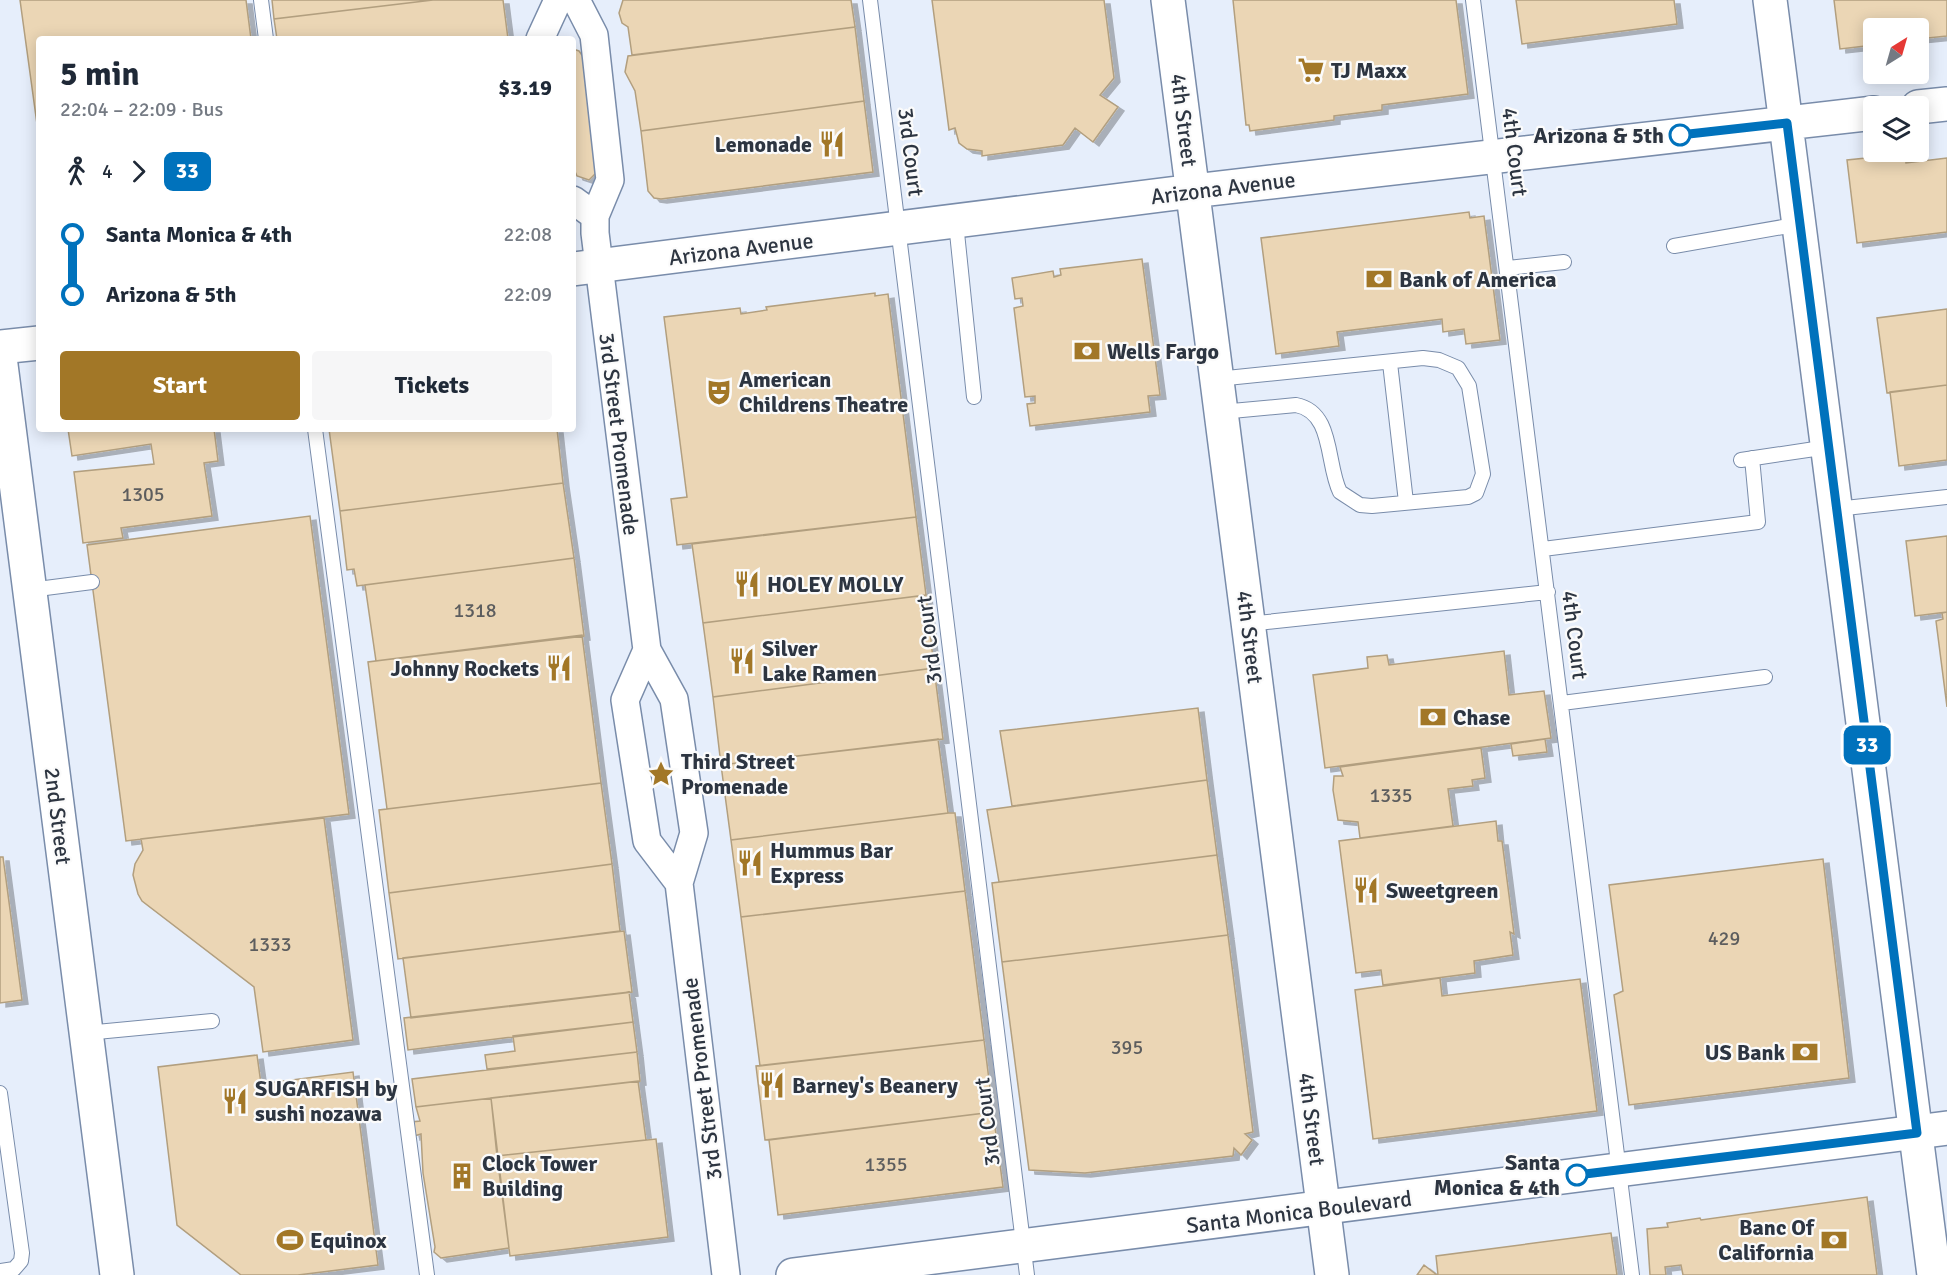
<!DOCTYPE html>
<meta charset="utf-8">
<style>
body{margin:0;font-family:Signika,sans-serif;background:#f6f6f7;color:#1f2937;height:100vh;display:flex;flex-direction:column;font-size:22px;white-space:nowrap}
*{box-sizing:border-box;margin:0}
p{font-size:20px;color:#747a83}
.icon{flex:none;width:33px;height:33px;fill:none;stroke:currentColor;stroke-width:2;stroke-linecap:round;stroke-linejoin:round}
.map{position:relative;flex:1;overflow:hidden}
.drawer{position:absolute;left:36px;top:36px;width:540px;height:396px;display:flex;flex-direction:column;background:#fff;border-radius:6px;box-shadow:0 3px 15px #0003}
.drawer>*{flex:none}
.badge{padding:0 12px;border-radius:9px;font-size:21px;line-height:39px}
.needle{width:39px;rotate:37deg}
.buttons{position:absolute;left:1863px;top:18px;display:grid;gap:12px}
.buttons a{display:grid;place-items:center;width:66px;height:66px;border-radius:6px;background:#fff;box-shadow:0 3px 15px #0003;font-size:30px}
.map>.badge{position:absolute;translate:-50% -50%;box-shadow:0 0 0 3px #fff}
.legs{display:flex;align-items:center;gap:9px;height:66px;padding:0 24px;font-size:20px}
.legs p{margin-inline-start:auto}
.overview{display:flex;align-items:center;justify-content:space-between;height:102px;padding:0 24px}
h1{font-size:33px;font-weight:800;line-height:45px}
.cta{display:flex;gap:12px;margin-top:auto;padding:12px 24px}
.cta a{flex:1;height:69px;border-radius:6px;background:#a27727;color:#fff;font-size:24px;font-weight:800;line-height:69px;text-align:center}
.cta a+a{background:#f6f6f7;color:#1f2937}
ul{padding:0 24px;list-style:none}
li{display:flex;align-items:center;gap:21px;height:60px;font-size:22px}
li i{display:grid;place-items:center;width:9px;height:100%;margin:0 8px;background:currentColor}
li i::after{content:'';width:15px;height:15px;margin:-8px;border:4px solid;border-radius:50%;background:#fff}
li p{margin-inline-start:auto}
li:first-child i{background:linear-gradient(#0000 50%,currentColor 0)}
li:last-child i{background:linear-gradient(currentColor 50%,#0000 0)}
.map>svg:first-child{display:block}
.building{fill:#ebd6b5;stroke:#b29f7f;stroke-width:1.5;filter:url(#shadow)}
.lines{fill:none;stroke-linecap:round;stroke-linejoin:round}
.lane-casing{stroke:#798caa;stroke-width:16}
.street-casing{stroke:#798caa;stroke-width:30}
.secondary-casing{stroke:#798caa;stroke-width:36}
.primary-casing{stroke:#798caa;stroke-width:36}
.lane{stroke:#fff;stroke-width:14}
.street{stroke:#fff;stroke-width:27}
.secondary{stroke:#fff;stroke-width:33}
.primary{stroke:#fff;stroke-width:33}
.line-1-casing{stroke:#fff;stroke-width:14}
.line-1{stroke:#0072bc;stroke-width:9}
.stop-1-dot{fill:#fff;stroke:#0072bc;stroke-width:3}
.labels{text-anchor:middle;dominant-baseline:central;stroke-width:4.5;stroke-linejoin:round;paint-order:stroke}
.number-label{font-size:20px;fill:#5c5d5e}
.poi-label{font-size:22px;font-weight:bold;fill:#2d3541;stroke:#fbfbfb;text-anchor:start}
.street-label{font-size:22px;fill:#2d3541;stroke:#fbfbfb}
.stop-label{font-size:22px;font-weight:bold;fill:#2d3541;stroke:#fbfbfb;text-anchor:end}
</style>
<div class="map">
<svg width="1947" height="1275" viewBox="0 0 1947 1275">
<defs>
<filter id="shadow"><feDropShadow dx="6" dy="4" stdDeviation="0" flood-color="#0004"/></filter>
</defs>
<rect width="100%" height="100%" fill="#e6eefb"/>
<path class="building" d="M20,0H246L251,39H39V124H37Z
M272,0H433L274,19Z
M433,0H503L508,39H277L274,19Z
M623,0H851L855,27L632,55L628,27L622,23L619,13Z
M932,0H1104L1114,78L1100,95L1118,107L1093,142L1075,128L1063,145L982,156V151L967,149L959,143L955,128L949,130Z
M1233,0H1456L1468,94L1382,105V110L1334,116V120L1250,131L1249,125H1246Z
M1516,0H1674L1677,24L1522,44Z
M1834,0H1947V36L1918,39V28H1874V45L1840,49Z
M855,27L864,101L641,131L635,91L625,72L628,56Z
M573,49L579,51L584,58L597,172L589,180L577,176L573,167Z
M864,101L873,172L661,199L654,198L648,191L641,131Z
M1905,154L1906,163L1947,158V232L1857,243L1847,160Z
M1469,212L1470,218L1484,216L1500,340L1466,344L1464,329L1443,332L1442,319L1337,332L1339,346L1276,354L1261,238Z
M1142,259L1160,395L1148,396L1150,412L1030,426L1027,404L1035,403V396L1025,397L1014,308L1023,306L1022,298L1015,299L1012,278L1053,271L1054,277L1061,275L1060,269Z
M875,293V296L888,294L916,517L677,545L671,499L687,497L664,317L740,308L741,314L767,310L766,307Z
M1947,309V385L1887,393L1877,318Z
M1947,385V460L1899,466L1890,392Z
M68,429H214L218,461L204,463L212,516L121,528L123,538L83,543L74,472L154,464L151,444L72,456Z
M329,429H557L563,483L340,511Z
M563,483L574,558L357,586L354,569L347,570L340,511Z
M310,516L349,814L126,841L87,545Z
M916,517L926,595L703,623L692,544Z
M1947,536V612L1915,616L1906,541Z
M574,558L584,636L376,661L365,585Z
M926,595L934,668L713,697L703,623Z
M1947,612V707L1936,621L1943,619L1942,613Z
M582,635L601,783L387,809L368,662Z
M1504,651L1509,695L1544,691L1551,738L1325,768L1313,675L1368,668L1367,657L1387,655L1389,665Z
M934,668L943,739L721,765L713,697Z
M1198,708L1207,780L1012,806L1000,731Z
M938,739L948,813L731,840L721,765Z
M1545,739L1547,752L1513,756L1511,744Z
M1481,748L1485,778L1472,780L1473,786L1448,789L1453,826L1360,838L1358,822L1338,820L1333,790L1334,776H1343L1340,767Z
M1207,780L1217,855L999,882L987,810Z
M601,783L612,864L389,893L379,810Z
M948,813H955L965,891L741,917L731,840Z
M324,818L353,1040L263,1052L254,987L142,901L138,894L133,875L135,864L143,850L141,839Z
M1496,821L1498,841H1502L1514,934L1510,932L1513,955L1474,961L1475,973L1383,985L1381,970L1356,973L1339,841Z
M1217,855L1228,935L1002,962L992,883Z
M0,857H3L22,1000L0,1003Z
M1823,859L1849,1078L1629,1105L1614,995L1623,991L1609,885Z
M612,864L620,931L398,959L389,893Z
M965,891L984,1040L760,1066L741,917Z
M624,931L632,992L411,1018L403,958Z
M1228,935L1253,1132L1245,1134L1252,1140L1241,1155L1234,1148L1233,1156L1085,1173L1029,1170L1002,962Z
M1440,978L1442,996L1580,979L1597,1111L1373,1139L1355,990Z
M629,992L633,1022L408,1050L404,1018Z
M633,1022L637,1052L487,1069L485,1055L515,1051L513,1036Z
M984,1040L993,1112L765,1140L756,1066Z
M637,1052L640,1081L416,1107L412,1079Z
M257,1055L261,1084L353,1072L378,1265L298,1275H241L177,1225L158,1067Z
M638,1081L646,1140L497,1156L491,1098Z
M491,1098L509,1248L441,1258L434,1252L435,1247L423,1173L421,1134L414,1136L411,1122L420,1121L416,1107Z
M993,1112L1003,1187L778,1215L769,1140Z
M656,1139L668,1237L510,1256L497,1156Z
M1867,1197L1877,1275H1683L1681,1265L1665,1267L1666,1275H1650L1647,1229L1668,1227L1667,1223L1700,1218L1701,1220Z
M1611,1233L1617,1275H1438L1436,1256Z
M1424,1265L1437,1275H1417Z"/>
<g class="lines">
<g class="lane-casing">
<path id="lane" d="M261,0L266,39
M870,0L1027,1275
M1473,0L1632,1275
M956,223L974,397
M1674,246L1800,224
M1508,268L1564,262
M1390,363L1406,502
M1217,379L1423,358L1439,360L1458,368L1469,386L1483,474L1476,493L1468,497L1372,506L1360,505L1340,492C1326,464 1334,412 1296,405L1221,412
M315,429L427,1275
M1741,460L1828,447
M1836,509L1947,497
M1543,549L1758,522L1752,458
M30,590L92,582
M1248,624L1548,592
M1562,703L1765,677
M86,1033L212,1021
M0,1093L22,1253L21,1261L14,1269L0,1271"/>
</g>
<g class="street-casing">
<path id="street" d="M576,0L594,35L610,180L595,216V233L647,650L674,699L694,833L679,883L726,1275
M540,39L558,0
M573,200L595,216
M647,650L625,700L647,841L679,883"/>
</g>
<g class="secondary-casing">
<path id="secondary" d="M1168,0L1332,1275
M1770,0L1934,1275
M1918,107L1947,104
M573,269L1193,191L1874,113
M0,347L39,343
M0,357L117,1275"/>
</g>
<g class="primary-casing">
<path id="primary" d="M793,1275L1947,1128"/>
</g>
<use href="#lane" class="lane"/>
<use href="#street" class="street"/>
<use href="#secondary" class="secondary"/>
<use href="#primary" class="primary"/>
</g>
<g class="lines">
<g class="line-1-casing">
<path id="line-1" d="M1577,1175L1917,1133L1787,123L1680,135"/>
</g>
<use href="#line-1" class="line-1"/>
</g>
<defs>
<g id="supermarket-bare" transform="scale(2.07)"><path d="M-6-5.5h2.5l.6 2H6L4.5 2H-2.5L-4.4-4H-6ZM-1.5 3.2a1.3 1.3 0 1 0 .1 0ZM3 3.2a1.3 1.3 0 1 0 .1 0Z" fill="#a27727" stroke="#fbfbfb" stroke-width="2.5" paint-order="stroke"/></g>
<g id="restaurant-bare" transform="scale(2.07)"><path d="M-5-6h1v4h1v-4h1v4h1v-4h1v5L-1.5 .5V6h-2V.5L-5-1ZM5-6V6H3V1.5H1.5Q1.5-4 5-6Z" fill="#a27727" stroke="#fbfbfb" stroke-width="2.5" paint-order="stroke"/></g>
<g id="bank-bare" transform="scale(2.07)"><path d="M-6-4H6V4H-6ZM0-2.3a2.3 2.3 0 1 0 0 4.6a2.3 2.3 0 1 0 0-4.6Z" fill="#a27727" stroke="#fbfbfb" stroke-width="2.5" paint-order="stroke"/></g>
<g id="theatre-bare" transform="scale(2.07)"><path d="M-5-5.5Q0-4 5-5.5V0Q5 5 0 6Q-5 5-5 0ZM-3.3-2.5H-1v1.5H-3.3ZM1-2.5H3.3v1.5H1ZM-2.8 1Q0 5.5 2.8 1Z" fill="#a27727" stroke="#fbfbfb" stroke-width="2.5" paint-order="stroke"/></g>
<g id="sight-bare" transform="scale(2.07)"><path d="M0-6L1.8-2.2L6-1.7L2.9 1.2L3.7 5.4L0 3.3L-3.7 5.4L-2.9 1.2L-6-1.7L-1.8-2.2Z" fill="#a27727" stroke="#fbfbfb" stroke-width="2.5" paint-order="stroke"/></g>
<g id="building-bare" transform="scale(2.07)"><path d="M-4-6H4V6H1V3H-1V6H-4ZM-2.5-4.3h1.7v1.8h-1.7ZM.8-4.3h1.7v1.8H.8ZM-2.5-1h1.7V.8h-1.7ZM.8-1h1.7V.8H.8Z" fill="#a27727" stroke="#fbfbfb" stroke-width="2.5" paint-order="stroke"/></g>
<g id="stadium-bare" transform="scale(2.07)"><path d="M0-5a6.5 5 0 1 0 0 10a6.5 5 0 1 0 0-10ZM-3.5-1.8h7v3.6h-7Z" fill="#a27727" stroke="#fbfbfb" stroke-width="2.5" paint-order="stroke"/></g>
</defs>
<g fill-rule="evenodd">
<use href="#supermarket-bare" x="1311" y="70"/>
<use href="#restaurant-bare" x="832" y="144"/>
<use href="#bank-bare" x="1379" y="279"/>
<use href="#bank-bare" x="1087" y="351"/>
<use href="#theatre-bare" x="719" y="392"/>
<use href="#restaurant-bare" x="747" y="584"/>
<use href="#restaurant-bare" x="742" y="661"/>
<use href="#restaurant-bare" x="559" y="668"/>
<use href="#bank-bare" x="1433" y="717"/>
<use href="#sight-bare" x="661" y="774"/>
<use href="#restaurant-bare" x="750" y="863"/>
<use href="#restaurant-bare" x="1366" y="890"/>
<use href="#bank-bare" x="1805" y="1052"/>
<use href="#restaurant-bare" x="772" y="1085"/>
<use href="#restaurant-bare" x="235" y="1101"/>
<use href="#building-bare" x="462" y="1176"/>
<use href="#stadium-bare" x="290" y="1240"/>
<use href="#bank-bare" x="1834" y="1240"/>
</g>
<g class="stop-1-dot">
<circle cx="1680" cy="135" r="10"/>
<circle cx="1577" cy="1175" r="10"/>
</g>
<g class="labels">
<g class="number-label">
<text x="143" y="494">1305</text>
<text x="475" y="610">1318</text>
<text x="1391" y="795">1335</text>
<text x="1724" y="938">429</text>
<text x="270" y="944">1333</text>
<text x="1127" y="1047">395</text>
<text x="886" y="1164">1355</text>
</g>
<g class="poi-label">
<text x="1331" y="70">TJ Maxx</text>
<text x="812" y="144" text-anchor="end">Lemonade</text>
<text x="1399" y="279">Bank of America</text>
<text x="1107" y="351">Wells Fargo</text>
<text x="739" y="379">American<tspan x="739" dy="25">Childrens Theatre</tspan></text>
<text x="767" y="584">HOLEY MOLLY</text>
<text x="762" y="648">Silver<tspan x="762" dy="25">Lake Ramen</tspan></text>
<text x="539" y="668" text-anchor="end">Johnny Rockets</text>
<text x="1453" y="717">Chase</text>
<text x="681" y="761">Third Street<tspan x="681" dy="25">Promenade</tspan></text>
<text x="770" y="850">Hummus Bar<tspan x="770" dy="25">Express</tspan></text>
<text x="1386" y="890">Sweetgreen</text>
<text x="1785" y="1052" text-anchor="end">US Bank</text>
<text x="792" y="1085">Barney's Beanery</text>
<text x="255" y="1088">SUGARFISH by<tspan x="255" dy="25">sushi nozawa</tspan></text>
<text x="482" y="1163">Clock Tower<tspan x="482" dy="25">Building</tspan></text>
<text x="1814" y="1227" text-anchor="end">Banc Of<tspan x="1814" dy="25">California</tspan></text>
<text x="310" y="1240">Equinox</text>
</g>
<g class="street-label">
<text transform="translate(1184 120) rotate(83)">4th Street</text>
<text transform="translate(911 152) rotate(83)">3rd Court</text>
<text transform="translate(1515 152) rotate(83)">4th Court</text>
<text transform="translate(1223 188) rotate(-7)">Arizona Avenue</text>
<text transform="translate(741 249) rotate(-7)">Arizona Avenue</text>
<text transform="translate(619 434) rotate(83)">3rd Street Promenade</text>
<text transform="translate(1575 635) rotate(83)">4th Court</text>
<text transform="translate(1250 637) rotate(83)">4th Street</text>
<text transform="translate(929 640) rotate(-97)">3rd Court</text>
<text transform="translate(58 816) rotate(83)">2nd Street</text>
<text transform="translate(702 1079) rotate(-97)">3rd Street Promenade</text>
<text transform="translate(1312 1119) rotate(83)">4th Street</text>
<text transform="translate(987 1122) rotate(-97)">3rd Court</text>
<text transform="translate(1299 1212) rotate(-7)">Santa Monica Boulevard</text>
</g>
<g class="stop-label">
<text x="1664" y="135">Arizona &amp; 5th</text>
<text x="1560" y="1162">Santa<tspan x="1560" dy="25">Monica &amp; 4th</tspan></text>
</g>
</g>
</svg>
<div class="buttons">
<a><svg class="needle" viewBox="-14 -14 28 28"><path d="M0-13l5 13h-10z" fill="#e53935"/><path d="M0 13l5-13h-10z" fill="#747a83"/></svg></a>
<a><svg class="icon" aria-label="layers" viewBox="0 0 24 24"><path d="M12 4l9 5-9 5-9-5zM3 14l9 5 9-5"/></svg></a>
</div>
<b class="badge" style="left:1867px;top:745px;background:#0072bc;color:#fff">33</b>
<section class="drawer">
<div class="overview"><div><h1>5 min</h1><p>22:04 – 22:09 · Bus</p></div><b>$3.19</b></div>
<div class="legs"><svg class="icon" aria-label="walk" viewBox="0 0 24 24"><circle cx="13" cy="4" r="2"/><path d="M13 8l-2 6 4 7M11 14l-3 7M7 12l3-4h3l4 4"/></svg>4<svg class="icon" aria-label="forward" viewBox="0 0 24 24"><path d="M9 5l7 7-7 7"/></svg><b class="badge" style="background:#0072bc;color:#fff">33</b></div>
<ul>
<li><i style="color:#0072bc"></i><b>Santa Monica &amp; 4th</b><p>22:08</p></li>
<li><i style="color:#0072bc"></i><b>Arizona &amp; 5th</b><p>22:09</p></li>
</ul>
<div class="cta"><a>Start</a><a>Tickets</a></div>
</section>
</div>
